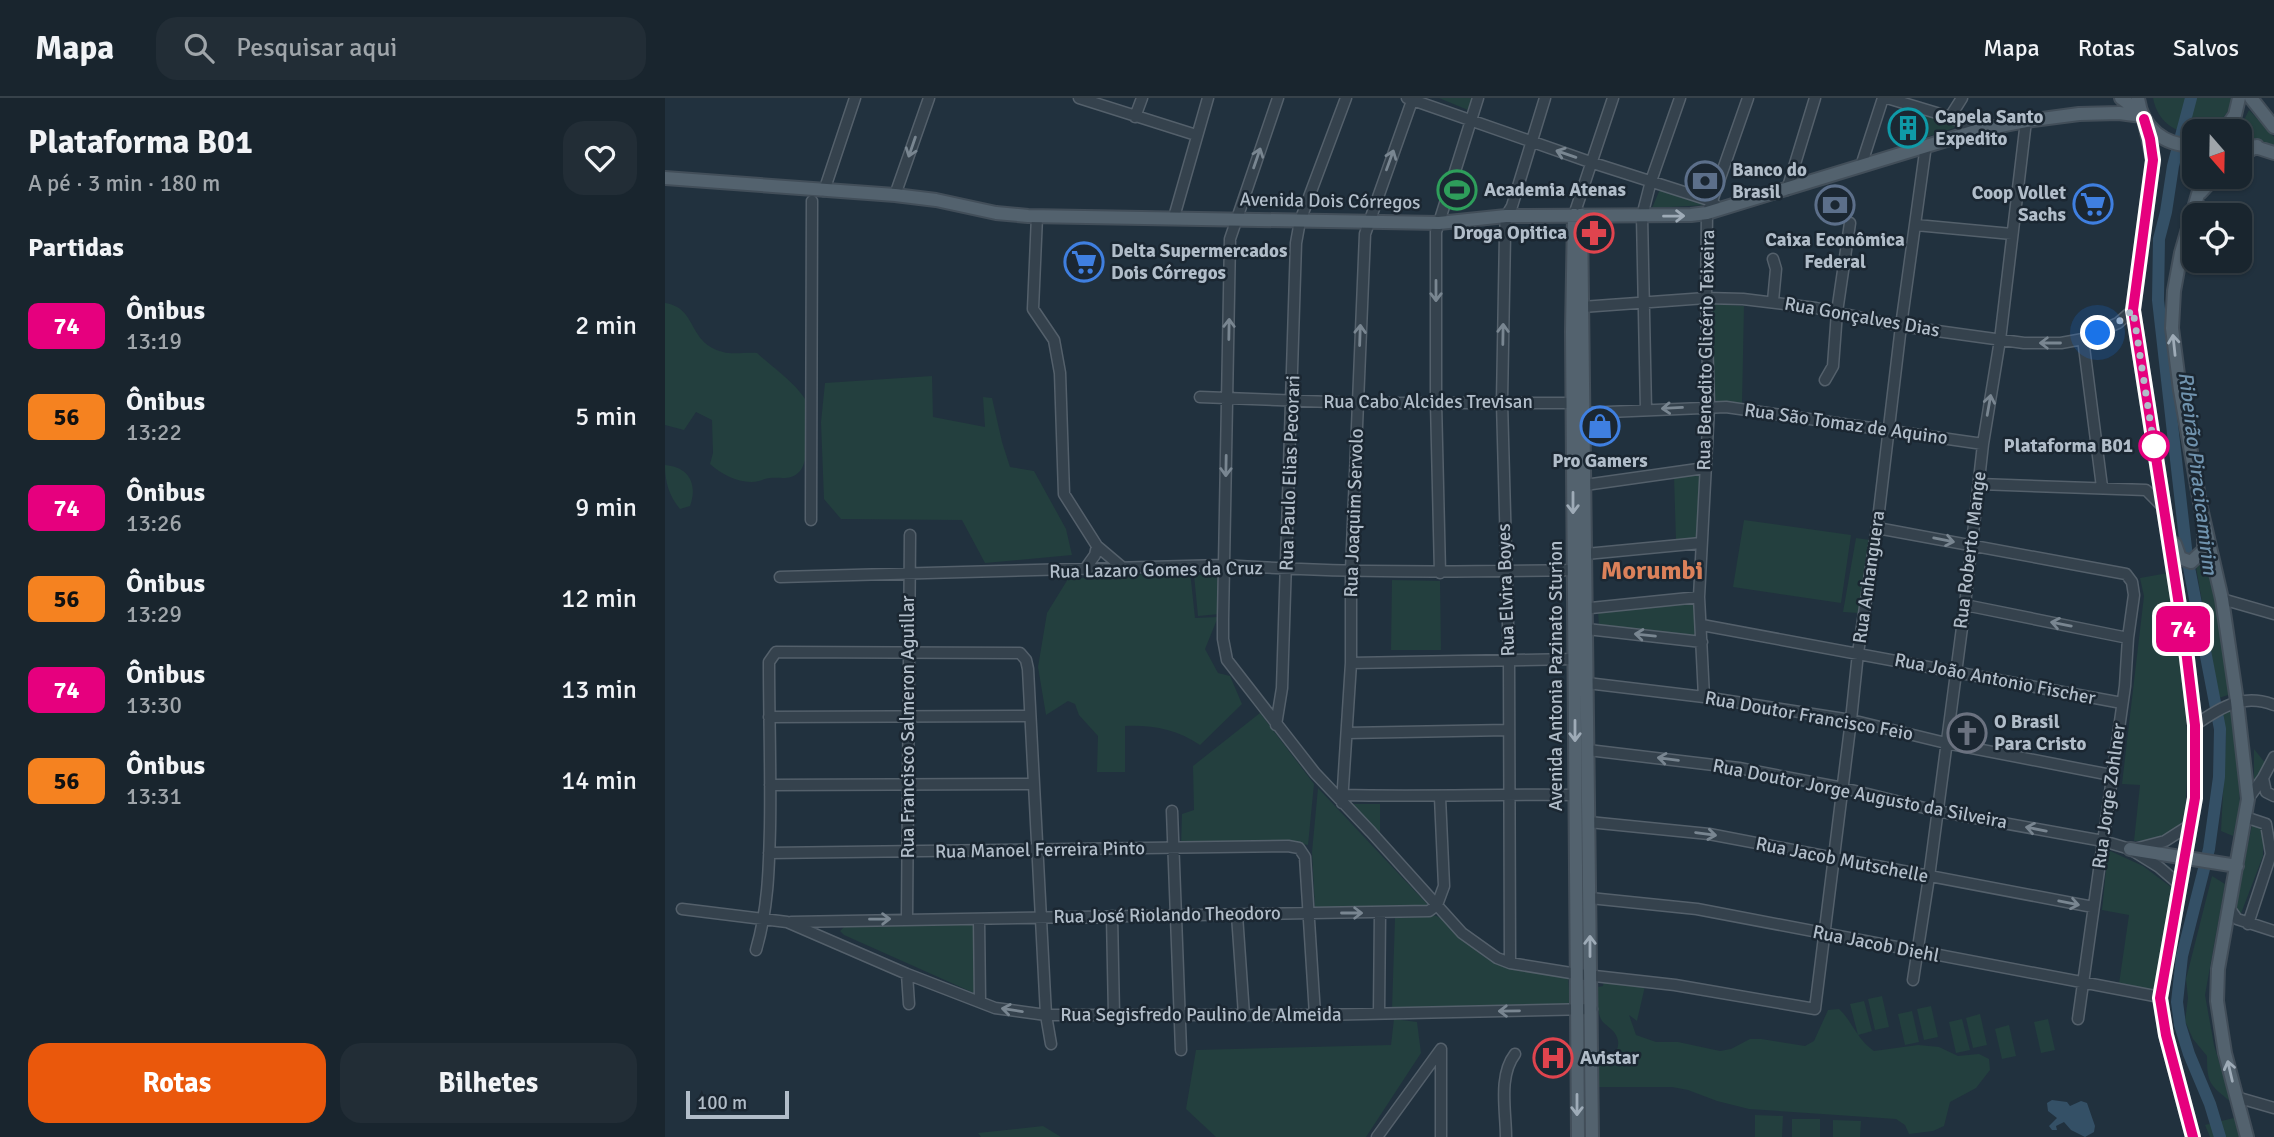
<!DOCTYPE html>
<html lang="pt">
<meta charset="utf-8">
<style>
body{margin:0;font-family:Signika,sans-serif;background:#222d36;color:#f1f3f6;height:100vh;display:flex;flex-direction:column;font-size:26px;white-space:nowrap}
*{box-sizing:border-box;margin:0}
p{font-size:23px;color:#9fa5aa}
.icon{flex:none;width:38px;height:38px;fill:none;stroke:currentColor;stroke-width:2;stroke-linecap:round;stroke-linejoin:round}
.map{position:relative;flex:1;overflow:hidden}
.sheet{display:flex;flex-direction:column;background:#19252e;width:665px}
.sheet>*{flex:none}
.badge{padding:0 14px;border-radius:10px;font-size:24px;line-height:46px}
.needle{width:46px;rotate:160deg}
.fabs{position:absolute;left:1517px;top:21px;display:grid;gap:14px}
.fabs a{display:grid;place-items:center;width:70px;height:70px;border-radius:14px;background:#19252e;box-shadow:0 2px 5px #0004,0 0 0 2px #37424a;font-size:35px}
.scale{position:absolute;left:21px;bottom:18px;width:103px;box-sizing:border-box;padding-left:7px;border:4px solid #b1bdc9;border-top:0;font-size:19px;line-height:24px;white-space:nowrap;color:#b1bdc9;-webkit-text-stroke:5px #1b2732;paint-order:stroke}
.you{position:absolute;width:35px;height:35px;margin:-18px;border:5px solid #fff;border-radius:50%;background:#1a73e8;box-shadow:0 0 0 10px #1a73e833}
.map>.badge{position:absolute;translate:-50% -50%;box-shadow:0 0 0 4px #fff}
h2{padding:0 28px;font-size:26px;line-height:63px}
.round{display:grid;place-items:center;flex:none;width:74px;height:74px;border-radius:21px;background:#222d36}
.head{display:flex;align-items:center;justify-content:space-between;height:119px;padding:0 28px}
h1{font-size:33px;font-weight:700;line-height:52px}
.cta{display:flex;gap:14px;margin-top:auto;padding:14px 28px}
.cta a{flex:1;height:80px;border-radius:21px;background:#ea580c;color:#fff;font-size:28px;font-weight:700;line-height:80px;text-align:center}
.cta a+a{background:#222d36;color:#f1f3f6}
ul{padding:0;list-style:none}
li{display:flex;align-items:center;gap:21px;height:91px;padding:0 28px}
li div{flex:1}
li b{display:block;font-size:26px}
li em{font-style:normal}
li .badge{min-width:77px;font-weight:700;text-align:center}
header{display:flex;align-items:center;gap:42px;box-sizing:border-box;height:98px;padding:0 35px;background:#19252e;border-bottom:2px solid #37424a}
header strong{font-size:33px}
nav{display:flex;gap:38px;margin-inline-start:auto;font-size:24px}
.search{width:490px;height:63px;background:#222d36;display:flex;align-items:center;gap:18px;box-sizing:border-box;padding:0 24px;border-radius:21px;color:#9fa5aa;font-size:26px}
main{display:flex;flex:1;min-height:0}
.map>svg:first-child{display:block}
.green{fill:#233f3e}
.water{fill:#345066}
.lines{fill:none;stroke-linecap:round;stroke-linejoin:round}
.river{stroke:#345066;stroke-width:12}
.minor-casing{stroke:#54606b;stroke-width:13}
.major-casing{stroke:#424e59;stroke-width:16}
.minor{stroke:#35424d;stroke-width:10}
.major{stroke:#53626e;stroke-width:12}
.oneway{stroke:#798691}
.oneway2{stroke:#9eabb7}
.line-casing{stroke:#fff;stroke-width:16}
.line{stroke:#e6007e;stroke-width:10}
.walk{stroke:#b1bdc9;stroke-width:7;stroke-dasharray:0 12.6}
.stop-dot{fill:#fff;stroke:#e6007e;stroke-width:3.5}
.labels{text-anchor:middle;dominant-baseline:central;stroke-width:5;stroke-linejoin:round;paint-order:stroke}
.poi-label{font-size:19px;font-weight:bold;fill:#b1bdc9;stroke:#1b2732;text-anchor:start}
.street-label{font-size:19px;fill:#b1bdc9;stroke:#1b2732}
.stop-label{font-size:19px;font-weight:bold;fill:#b1bdc9;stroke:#1b2732;text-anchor:end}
.water-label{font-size:21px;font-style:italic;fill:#7093ae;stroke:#1b2732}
.district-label{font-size:26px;font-weight:bold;fill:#db815a;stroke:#1b2732}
</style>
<header>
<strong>Mapa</strong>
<div class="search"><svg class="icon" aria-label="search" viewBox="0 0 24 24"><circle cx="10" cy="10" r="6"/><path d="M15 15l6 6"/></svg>Pesquisar aqui</div>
<nav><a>Mapa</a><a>Rotas</a><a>Salvos</a></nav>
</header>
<main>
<section class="sheet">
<div class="head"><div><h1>Plataforma B01</h1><p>A pé · 3 min · 180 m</p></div><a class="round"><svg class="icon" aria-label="heart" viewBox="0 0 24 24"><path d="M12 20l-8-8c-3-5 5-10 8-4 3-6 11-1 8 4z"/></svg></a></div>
<h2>Partidas</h2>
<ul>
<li><span class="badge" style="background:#e6007e;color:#fff">74</span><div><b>Ônibus</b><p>13:19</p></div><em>2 min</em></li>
<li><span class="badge" style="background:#f58220;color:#111">56</span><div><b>Ônibus</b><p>13:22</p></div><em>5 min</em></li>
<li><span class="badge" style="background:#e6007e;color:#fff">74</span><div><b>Ônibus</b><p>13:26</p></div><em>9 min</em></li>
<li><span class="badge" style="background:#f58220;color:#111">56</span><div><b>Ônibus</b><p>13:29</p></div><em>12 min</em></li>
<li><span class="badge" style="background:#e6007e;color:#fff">74</span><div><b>Ônibus</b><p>13:30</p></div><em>13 min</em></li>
<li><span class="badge" style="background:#f58220;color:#111">56</span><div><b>Ônibus</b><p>13:31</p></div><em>14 min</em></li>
</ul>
<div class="cta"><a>Rotas</a><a>Bilhetes</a></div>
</section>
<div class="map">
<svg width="1609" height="1039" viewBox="0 0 1609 1039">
<rect width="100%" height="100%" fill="#21313e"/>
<path class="green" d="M774,0H807L803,12Z
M1488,0H1568C1557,45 1497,47 1488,0Z
M1584,12L1609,39V50L1588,40L1575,38L1574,32Z
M1253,13L1287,24L1290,27L1289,30L1250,43Z
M996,89L1042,107L987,110Z
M0,205C33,210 22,245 58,254C68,257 81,254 92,255C106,268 139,291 144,309C147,321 143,365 135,373C126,383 116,379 105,380C101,380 98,382 94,383C77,387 57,377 45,366L48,355L47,322L31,314L19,332L0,327Z
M1047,206L1079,208L1077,305L1050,303Z
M267,278L268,319L320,329L318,299L327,300L337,344L345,369L369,373L401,431L407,457L320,465L297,422L176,421L159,401L156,324L160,285Z
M0,367C24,369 33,386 25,408L15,411C4,398 0,384 0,367Z
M1037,374L1033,440L1011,443L1009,378Z
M1079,422L1186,437L1176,505L1068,489Z
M1191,440L1205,442L1194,515L1178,514Z
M1544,460L1566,596L1554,600L1531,469Z
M525,473L530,520L553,519L540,551L553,575L565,578L577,606L535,647C511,631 488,627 460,628V674H432L433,638L414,617L410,606L403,603L381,617L373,569L382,515L403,481Z
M1503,475C1511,549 1528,622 1521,696C1521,705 1521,715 1517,723C1508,740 1486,743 1469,743L1475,687L1457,686L1479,498L1475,480Z
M552,476L554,516L533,518L529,477Z
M727,482L775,483L776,552H726Z
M1031,505L1033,541L934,529L933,512Z
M1569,610L1575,707L1568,738L1556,733L1561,638L1556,615Z
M595,615L649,686L643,747L619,743L516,747L517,716L529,712L528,668Z
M1589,651L1601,666L1589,687Z
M653,690L763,807L760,810H650L647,754Z
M684,706H715V736Z
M1587,727H1592L1598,734V758L1575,818L1570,809Z
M1443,752L1478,768L1506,789L1490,892L1454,886L1464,817L1437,812Z
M1547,778L1560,786L1540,897L1549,947L1566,1004C1545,987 1542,986 1542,958L1528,941L1520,923L1523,900L1521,881Z
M768,817C790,822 803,853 827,863C849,871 880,874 903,879L905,906L727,911L730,820Z
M310,825L309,895L179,837L175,833L180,828Z
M939,881L980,888L972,923L964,917L971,937L991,944H1013L1055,953L1066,951L1085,941H1096L1140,948L1149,943L1163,912L1174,911C1188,924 1192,942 1209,953L1253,947L1274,949L1293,958L1314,956L1324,961L1325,972L1311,990L1285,1004L1279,1028L1268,1033L1244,1036L1240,1027L1231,1021L1084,1011L1052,1003L1023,992L1007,989H933V969C945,960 961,951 949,934C946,930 940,927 937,923C931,914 933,899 933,889L938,888Z
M1217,898L1224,929L1210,932L1203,901Z
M1199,903L1207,933L1193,937L1185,906Z
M1266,908L1273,939L1259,942L1252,911Z
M1247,913L1254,944L1240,947L1233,916Z
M1315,916L1322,947L1308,950L1301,920Z
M729,921L752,924L756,955L701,1039H551L521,1011L531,952L726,947Z
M1297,921L1305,952L1291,955L1284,924Z
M1383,921L1390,952L1376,955L1369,924Z
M1344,927L1351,958L1337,961L1330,931Z
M1090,1017L1118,1018L1117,1039H1090Z
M1573,1019L1579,1039H1545L1540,1027Z
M1127,1021H1155V1039H1127Z
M1168,1022L1196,1023L1195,1039H1168Z
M378,1028L396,1039H316L313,1035Z"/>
<path class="water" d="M1387,1002L1402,1004L1405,1008L1416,1003L1422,1005L1430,1028L1429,1034L1420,1039L1406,1032L1399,1024L1391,1028L1392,1032H1387L1384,1028L1392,1020L1383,1013L1382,1005Z"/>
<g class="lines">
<path class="river" d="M1526,0L1508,68L1501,114L1494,141L1493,202L1522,459L1555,631L1554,679L1544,751L1517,858L1512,904L1515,927L1524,956L1545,1006L1555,1039"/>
<g class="minor-casing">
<path id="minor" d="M414,0L531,37
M613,0L565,141L558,521V541L562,562L650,675L706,734L797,835L832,860L845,865L912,876L1010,887L1150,911L1186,622L1193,555L1212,430L1236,228L1261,47
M742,0L925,64L1047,103L1042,115L1041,200L1044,309L1034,499L1039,599
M1222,0L1285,19L1314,32
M470,19L477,0
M1285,19L1297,0
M1196,68L1218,0
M1122,92L1150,0
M159,93L190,0
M230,97L264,0
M1051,108L1047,103L1083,0
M909,117L948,0
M372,118L368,211L389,242L395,275L399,396L432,448
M509,119L543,0
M1251,127L1347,136
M1108,161L1111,171L1108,203
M917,209L1041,200L1078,201L1151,210L1236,228L1359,245H1396L1418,241L1453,225L1468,212
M1418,241L1437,389
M1160,282L1168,268L1172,214L1185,125
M535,299L693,305H908
M981,312L977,118L986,83L1015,0
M919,315L1061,309L1318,346
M1314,386L1481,392L1498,409
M920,387L1040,370
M146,422L147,103
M1212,430L1461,476L1467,484L1469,497L1463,540L1460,588L1413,921
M921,456L1036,445
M420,471L430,457L432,448L458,470
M775,475L771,304V134L813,0
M115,479L559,467C677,475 791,474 909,472
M1557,501L1609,516
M1300,507L1463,540
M916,511L1034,499
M1037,527L1457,605
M922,531L1037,544
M686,565L910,561
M922,585L1039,599L1186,622L1281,645L1446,677
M104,619L365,618
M611,627L617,590L631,145L635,123L681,0
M1530,627C1556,609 1578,595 1609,607
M682,635L842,632
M923,652L1074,670L1178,690L1272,713L1438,743L1465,751L1494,769L1515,787
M1598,680L1601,694L1609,698
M105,687L367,686
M677,697C755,699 833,696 911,697
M1583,701L1598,680L1609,659
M677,705L686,565V473L700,136L748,0
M507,713L516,952
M1580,719L1601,726L1606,756L1583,826
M924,724L1044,736L1428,809
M1473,750L1500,743L1525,727
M104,755L623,748L634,750L640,759L650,917
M925,800L1032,811L1495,899
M17,811L122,824L242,876L330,910L381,917H650L927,911
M1565,811L1572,821L1609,833
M572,817L579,917
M447,818L449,917
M242,821L245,437
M314,821L315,903
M126,824L764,813L772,807L779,788L775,699
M91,852C103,811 104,772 105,730C106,675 104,620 104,564L111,554L355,555L361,562L363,571L381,917L386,946
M845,865L844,564L837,304L840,136L841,118L847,108L880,0
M242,876L244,906
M1248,882L1264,779L1300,507L1318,346L1335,242L1361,23
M714,915L715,815
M776,952V1039
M1571,999L1609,1010
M712,1039L776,951
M841,1039C841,1013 833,978 850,956"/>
</g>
<g class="major-casing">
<path id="major" d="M1456,0L1476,15
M1473,0C1477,30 1500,49 1530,47
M1586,0L1609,29
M1479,21L1488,62L1468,212L1521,552L1530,627V700L1495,899L1501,937L1528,1039
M1559,33L1570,17L1574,0
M1575,44L1609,55
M1575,58L1592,48
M1538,79L1516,155L1509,193L1507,230L1515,292L1536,410L1557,501L1572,603L1583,701L1553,871L1552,903L1560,955L1582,1039
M0,80L230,97L271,102L331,115L363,118L774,125L841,118L1026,117L1042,115L1314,32L1361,23L1414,16L1454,15L1477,18
M1535,95L1550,79
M909,117L907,234L913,1039
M916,117L927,1039
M1510,446L1515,460L1526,464L1539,452V439
M1465,751L1572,768"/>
</g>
<use href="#minor" class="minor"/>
<use href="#major" class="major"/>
</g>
<defs><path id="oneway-shaft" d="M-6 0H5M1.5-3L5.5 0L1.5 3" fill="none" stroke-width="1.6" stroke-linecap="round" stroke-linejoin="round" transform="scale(1.75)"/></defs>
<g class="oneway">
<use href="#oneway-shaft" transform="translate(247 49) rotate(109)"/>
<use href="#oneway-shaft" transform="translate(901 56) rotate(-161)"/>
<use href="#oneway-shaft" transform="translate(592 60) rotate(-71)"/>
<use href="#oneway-shaft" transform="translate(725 62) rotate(-70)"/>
<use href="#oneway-shaft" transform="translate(771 193) rotate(90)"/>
<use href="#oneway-shaft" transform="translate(564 231) rotate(-89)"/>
<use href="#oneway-shaft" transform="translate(838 236) rotate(-89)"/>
<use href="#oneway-shaft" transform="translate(695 237) rotate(-88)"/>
<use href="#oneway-shaft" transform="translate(1385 245) rotate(180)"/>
<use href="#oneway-shaft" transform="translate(1324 307) rotate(-80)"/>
<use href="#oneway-shaft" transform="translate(1007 310) rotate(177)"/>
<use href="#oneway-shaft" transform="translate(561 368) rotate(91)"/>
<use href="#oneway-shaft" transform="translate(1279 442) rotate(11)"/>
<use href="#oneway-shaft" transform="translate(1396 526) rotate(-169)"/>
<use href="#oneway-shaft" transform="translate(980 537) rotate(-174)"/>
<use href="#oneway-shaft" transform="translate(1003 661) rotate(-173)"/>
<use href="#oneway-shaft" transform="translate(1371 731) rotate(-169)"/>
<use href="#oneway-shaft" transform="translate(1041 736) rotate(8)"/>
<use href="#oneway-shaft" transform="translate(1404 805) rotate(11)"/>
<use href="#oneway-shaft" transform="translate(687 815)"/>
<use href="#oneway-shaft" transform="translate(215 821) rotate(-1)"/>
<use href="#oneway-shaft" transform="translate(347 912) rotate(-171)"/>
<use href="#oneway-shaft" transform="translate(844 913) rotate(179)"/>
</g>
<g class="oneway2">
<use href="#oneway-shaft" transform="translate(1009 118) rotate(-1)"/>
<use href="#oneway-shaft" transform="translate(1509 247) rotate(-96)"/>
<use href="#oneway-shaft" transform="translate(908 405) rotate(90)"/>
<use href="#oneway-shaft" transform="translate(910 633) rotate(90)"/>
<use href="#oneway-shaft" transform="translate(925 848) rotate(-90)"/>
<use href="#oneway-shaft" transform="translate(1565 973) rotate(-103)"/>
<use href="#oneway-shaft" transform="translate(912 1007) rotate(90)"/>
</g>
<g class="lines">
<g class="line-casing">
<path id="line" d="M1479,21L1485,41L1488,62L1468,212L1521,552L1530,627V700L1495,900L1501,937L1528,1039"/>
</g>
<use href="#line" class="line"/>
<path class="walk" d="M1433,235L1452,225L1468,212L1489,348"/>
</g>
<defs>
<g id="building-ring" transform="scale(2.0125)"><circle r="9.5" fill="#1b2732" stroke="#0f9aa8" stroke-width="1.5"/><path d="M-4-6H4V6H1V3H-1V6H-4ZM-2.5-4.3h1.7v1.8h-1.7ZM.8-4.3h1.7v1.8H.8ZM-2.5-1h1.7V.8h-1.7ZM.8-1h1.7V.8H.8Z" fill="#0f9aa8"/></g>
<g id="bank-ring" transform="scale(2.0125)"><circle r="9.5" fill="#1b2732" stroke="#5c6f8a" stroke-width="1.5"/><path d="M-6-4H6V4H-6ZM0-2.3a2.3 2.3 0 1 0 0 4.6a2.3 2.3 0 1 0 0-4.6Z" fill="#5c6f8a"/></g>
<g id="stadium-ring" transform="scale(2.0125)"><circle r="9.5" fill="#1b2732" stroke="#2e9e5b" stroke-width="1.5"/><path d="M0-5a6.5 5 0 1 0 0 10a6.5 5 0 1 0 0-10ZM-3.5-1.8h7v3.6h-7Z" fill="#2e9e5b"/></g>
<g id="supermarket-ring" transform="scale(2.0125)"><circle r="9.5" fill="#1b2732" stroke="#3f7fe0" stroke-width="1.5"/><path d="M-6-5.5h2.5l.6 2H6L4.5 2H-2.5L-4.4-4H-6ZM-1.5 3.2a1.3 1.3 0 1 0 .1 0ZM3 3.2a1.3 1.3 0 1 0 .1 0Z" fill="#3f7fe0"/></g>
<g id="pharmacy-ring" transform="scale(2.0125)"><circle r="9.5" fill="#1b2732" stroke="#e0444e" stroke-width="1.5"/><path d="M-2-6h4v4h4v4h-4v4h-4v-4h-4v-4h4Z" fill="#e0444e"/></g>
<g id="shop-ring" transform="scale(2.0125)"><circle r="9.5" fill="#1b2732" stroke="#3f7fe0" stroke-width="1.5"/><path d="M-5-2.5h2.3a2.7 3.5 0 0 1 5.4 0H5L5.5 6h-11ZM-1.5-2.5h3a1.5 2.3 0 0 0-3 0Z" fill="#3f7fe0"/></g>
<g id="church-ring" transform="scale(2.0125)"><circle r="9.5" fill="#1b2732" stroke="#6b7280" stroke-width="1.5"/><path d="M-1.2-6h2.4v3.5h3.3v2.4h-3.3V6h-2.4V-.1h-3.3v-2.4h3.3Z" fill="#6b7280"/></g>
<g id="hospital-ring" transform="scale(2.0125)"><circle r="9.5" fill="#1b2732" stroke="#e0444e" stroke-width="1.5"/><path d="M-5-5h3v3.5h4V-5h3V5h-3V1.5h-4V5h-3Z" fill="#e0444e"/></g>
</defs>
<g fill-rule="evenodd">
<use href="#building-ring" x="1243" y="30"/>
<use href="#bank-ring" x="1040" y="83"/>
<use href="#stadium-ring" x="792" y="92"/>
<use href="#supermarket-ring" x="1428" y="106"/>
<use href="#bank-ring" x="1170" y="107"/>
<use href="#pharmacy-ring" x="929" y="135"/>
<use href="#supermarket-ring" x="419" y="164"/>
<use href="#shop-ring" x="935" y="328"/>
<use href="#church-ring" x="1302" y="635"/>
<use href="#hospital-ring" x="888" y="960"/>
</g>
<circle class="stop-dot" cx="1489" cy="348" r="14"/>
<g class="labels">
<g class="poi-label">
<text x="1270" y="19">Capela Santo<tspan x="1270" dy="22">Expedito</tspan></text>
<text x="1067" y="72">Banco do<tspan x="1067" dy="22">Brasil</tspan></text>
<text x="819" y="92">Academia Atenas</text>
<text x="1401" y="95" text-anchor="end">Coop Vollet<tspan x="1401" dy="22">Sachs</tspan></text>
<text x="902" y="135" text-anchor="end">Droga Opitica</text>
<text x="1170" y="142" text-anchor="middle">Caixa Econômica<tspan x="1170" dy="22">Federal</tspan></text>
<text x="446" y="153">Delta Supermercados<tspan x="446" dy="22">Dois Córregos</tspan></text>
<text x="935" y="363" text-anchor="middle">Pro Gamers</text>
<text x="1329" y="624">O Brasil<tspan x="1329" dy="22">Para Cristo</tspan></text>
<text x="915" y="960">Avistar</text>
</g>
<g class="street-label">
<text transform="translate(665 103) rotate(1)">Avenida Dois Córregos</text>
<text transform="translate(1197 219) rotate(10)">Rua Gonçalves Dias</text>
<text transform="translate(1041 252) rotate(-89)">Rua Benedito Glicério Teixeira</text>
<text x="763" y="304">Rua Cabo Alcides Trevisan</text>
<text transform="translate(1181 326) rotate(8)">Rua São Tomaz de Aquino</text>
<text transform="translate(625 375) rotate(-88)">Rua Paulo Elias Pecorari</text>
<text transform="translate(689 415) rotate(-88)">Rua Joaquim Servolo</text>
<text transform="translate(1305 452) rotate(-83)">Rua Roberto Mange</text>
<text transform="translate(491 472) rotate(-1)">Rua Lazaro Gomes da Cruz</text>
<text transform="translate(1204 479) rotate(-82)">Rua Anhanguera</text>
<text transform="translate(841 492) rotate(-92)">Rua Elvira Boyes</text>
<text transform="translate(891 578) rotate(-90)">Avenida Antonia Pazinato Sturion</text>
<text transform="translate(1330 581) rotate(11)">Rua João Antonio Fischer</text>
<text transform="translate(1144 618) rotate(10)">Rua Doutor Francisco Feio</text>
<text transform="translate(243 629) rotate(-90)">Rua Francisco Salmeron Aguillar</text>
<text transform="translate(1195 696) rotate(11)">Rua Doutor Jorge Augusto da Silveira</text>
<text transform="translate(1444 698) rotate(-82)">Rua Jorge Zohlner</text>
<text transform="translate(375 752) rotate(-1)">Rua Manoel Ferreira Pinto</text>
<text transform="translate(1177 762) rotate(11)">Rua Jacob Mutschelle</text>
<text transform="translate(502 817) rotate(-1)">Rua José Riolando Theodoro</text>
<text transform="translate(1211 846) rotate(11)">Rua Jacob Diehl</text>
<text x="536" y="917">Rua Segisfredo Paulino de Almeida</text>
</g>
<g class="stop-label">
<text x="1468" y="348">Plataforma B01</text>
</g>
<g class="water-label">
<text transform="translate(1533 375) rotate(83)">Ribeirão Piracicamirim</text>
</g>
<g class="district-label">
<text x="987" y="473">Morumbi</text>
</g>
</g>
</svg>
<div class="fabs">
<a><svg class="needle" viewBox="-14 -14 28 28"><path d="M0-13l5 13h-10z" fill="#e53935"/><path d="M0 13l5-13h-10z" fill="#9fa5aa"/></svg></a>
<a><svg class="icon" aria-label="locate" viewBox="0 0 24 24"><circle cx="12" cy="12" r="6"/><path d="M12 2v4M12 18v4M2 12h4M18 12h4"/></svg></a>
</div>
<div class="scale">100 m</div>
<div class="you" style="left:1433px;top:235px"></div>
<b class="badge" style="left:1518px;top:531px;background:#e6007e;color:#fff">74</b>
</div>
</main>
